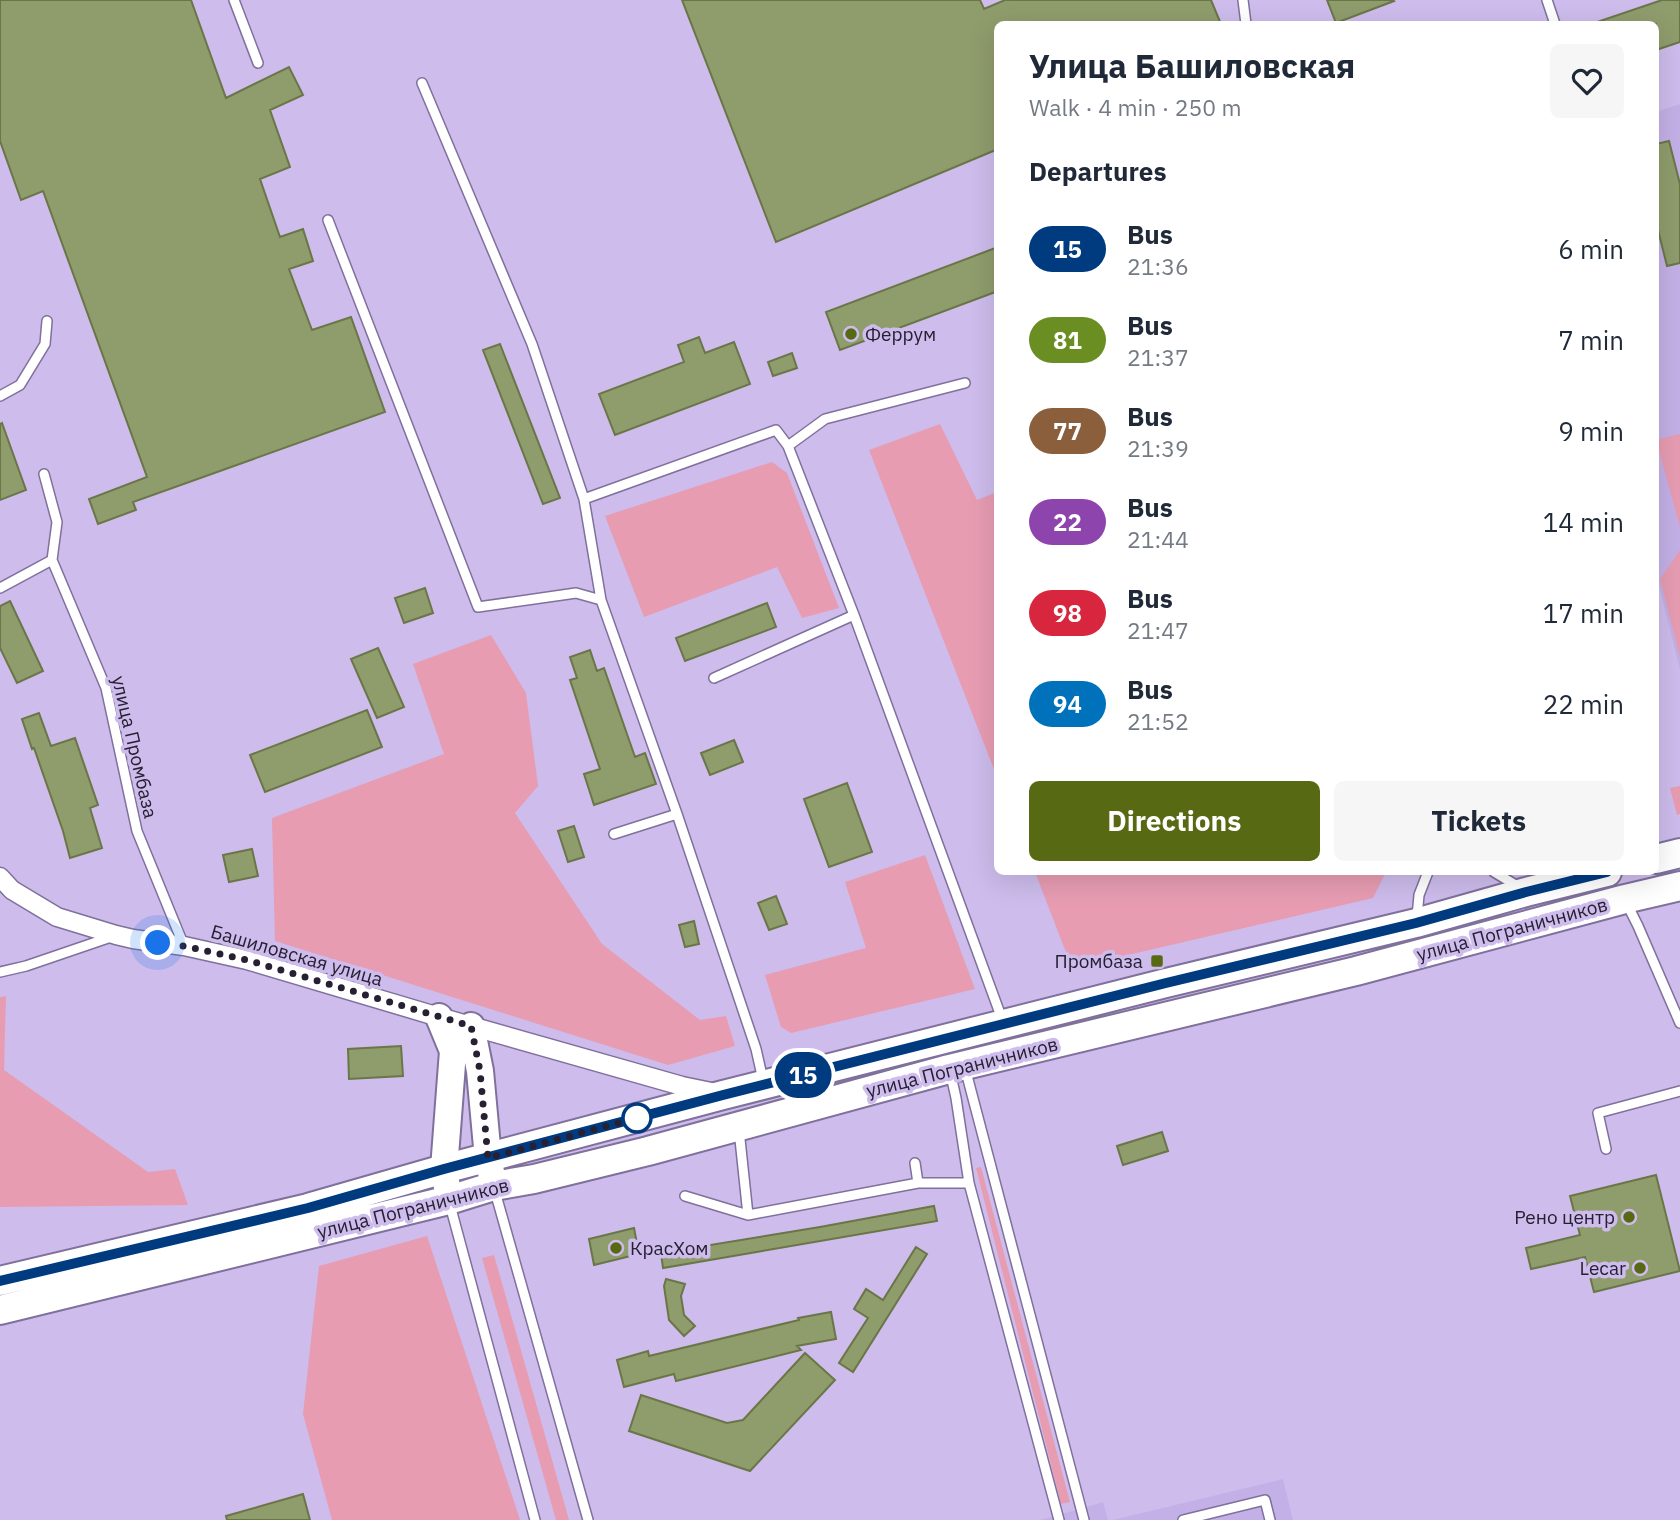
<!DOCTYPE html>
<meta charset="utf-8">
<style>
body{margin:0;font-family:"IBM Plex Sans",sans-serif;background:#f6f6f7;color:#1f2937;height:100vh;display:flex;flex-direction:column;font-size:26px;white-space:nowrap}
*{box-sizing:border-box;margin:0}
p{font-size:23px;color:#747a83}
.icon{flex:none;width:38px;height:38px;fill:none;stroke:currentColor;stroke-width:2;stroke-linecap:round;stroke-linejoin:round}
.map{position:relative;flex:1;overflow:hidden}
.side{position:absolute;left:994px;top:21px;width:665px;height:854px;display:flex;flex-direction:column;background:#fff;border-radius:10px;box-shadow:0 7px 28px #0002}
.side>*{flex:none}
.badge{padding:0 14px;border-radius:23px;font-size:24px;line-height:46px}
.you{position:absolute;width:35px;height:35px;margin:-18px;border:5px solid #fff;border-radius:50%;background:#1a73e8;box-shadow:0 0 0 10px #1a73e833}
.map>.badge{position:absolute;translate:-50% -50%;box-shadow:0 0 0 4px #fff}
h2{padding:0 35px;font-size:26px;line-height:63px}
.round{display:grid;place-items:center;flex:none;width:74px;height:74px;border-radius:10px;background:#f6f6f7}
.overview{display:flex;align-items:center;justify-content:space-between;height:119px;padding:0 35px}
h1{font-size:33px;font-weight:700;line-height:52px}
.cta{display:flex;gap:14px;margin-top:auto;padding:14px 35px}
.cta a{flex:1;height:80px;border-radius:10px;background:#586914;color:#fff;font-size:28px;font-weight:700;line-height:80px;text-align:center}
.cta a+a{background:#f6f6f7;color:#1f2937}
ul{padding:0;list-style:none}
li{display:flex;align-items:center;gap:21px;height:91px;padding:0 35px}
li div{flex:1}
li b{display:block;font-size:26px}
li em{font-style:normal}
li .badge{min-width:77px;font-weight:700;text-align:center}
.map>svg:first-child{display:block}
.built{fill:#c3b0e6}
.green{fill:#e79cb2}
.building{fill:#8f9c6c;stroke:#6a7647;stroke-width:2}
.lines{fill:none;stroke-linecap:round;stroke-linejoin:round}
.lane-casing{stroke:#7f709c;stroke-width:12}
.street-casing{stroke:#7f709c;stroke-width:21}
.secondary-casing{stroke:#7f709c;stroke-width:30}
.primary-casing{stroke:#7f709c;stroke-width:32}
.lane{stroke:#fff;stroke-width:9}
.street{stroke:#fff;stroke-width:18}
.secondary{stroke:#fff;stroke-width:26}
.primary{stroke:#fff;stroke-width:28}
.line-casing{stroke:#fff;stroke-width:16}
.line{stroke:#003b80;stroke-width:10}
.walk{stroke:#262032;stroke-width:7;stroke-dasharray:0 12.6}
.poi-dot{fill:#586914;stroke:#cdbcec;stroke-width:2.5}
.stop-dot{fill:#fff;stroke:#003b80;stroke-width:3.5}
.labels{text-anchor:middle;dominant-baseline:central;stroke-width:7;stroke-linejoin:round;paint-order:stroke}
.poi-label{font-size:19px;fill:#262032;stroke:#cdbcec;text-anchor:end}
.street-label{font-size:19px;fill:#262032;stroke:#cdbcec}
</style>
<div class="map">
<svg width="1680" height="1520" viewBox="0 0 1680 1520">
<rect width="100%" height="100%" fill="#cdbcec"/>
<path class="built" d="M1680,104V669L1656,574V112Z
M1283,1479L1293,1520H1113Z
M1103,1502L1108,1520H1040L1080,1509Z"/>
<path class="green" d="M940,424L977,500L997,492V777L869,450Z
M1680,434V527L1656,440Z
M772,462L787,473L839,608L802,618L777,567L644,617L605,516Z
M1680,550V657L1660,579Z
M491,635L526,693L538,786L515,813L602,944L700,1020L726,1016L735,1046L668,1065L275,941L272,818L444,754L413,664Z
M1680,786V814L1677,815L1670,788Z
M925,855L975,989L791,1033L781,1027L765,975L866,948L845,882Z
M1035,872H1386L1373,898L1072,968Z
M6,996L4,1070L148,1172L175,1169L188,1205L0,1207V997Z
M981,1167L1070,1502L1061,1504L976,1168Z
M427,1236L520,1520H332L303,1414L319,1266Z
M494,1255L569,1520H556L482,1258Z"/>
<path class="building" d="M0,0H191L226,98L289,67L303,95L270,110L290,167L260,179L280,237L303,229L313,261L289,269L312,330L351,317L385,412L133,502L136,510L98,524L89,499L147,477L43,191L21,200L0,141Z
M682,0H980L984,9L1005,0H1211L1221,24H998V149L776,242Z
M1327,0H1393L1394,1L1336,23Z
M1662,0H1680V42L1656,50V24H1598L1597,22Z
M1669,141L1680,184V263L1667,266L1656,222V144Z
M998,247V291L840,350L826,312Z
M699,337L705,353L734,342L750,384L615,435L599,394L684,362L678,345Z
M500,344L560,498L543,504L483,350Z
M792,353L797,368L773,376L768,362Z
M2,423L26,490L0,500V424Z
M425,588L433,613L404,623L395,598Z
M10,601L43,671L17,683L0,648V606Z
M767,603L776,627L685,661L676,638Z
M378,648L404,707L377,718L351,659Z
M590,650L597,671L604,668L635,757L645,753L656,784L594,805L584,774L600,769L570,680L577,678L570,657Z
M367,710L382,747L265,792L250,755Z
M39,713L51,746L75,738L98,805L90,808L102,848L70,858L63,831L34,748L32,749L22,719Z
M734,740L743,762L710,775L701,753Z
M847,783L872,852L829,867L804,799Z
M574,826L584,857L568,862L558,831Z
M252,849L258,876L229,882L223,855Z
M776,896L787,924L769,930L758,903Z
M694,921L699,944L685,947L679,925Z
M401,1046L403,1076L349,1079L348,1049Z
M1162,1132L1168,1151L1123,1165L1117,1146Z
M1656,1175L1680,1271L1594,1292L1585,1257L1531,1269L1526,1248L1580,1235L1570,1196Z
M934,1206L937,1221L663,1268L661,1253L820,1227Z
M634,1228L639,1254L594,1265L589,1239Z
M916,1247L927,1254L853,1372L839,1363L868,1318L854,1309L866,1289L883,1300Z
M666,1279L685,1284L681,1296L684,1315L695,1326L684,1336L669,1320L664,1286Z
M831,1312L836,1339L797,1346L801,1350L676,1381L674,1374L624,1387L617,1360L648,1351L649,1356L799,1320L798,1318Z
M805,1353L835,1380L750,1471L629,1431L641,1395L727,1423L743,1420Z
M303,1494L310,1520H227L226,1516Z"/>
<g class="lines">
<g class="lane-casing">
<path id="lane" d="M234,0L258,63
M1243,0L1246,24
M1547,0L1555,24
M422,83L532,344L584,499
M328,220L478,607L576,593L601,600
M0,396L20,385L45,344L47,321
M788,446L825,419L965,383
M44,474L57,522L52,560L106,688L137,831L184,946
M0,588L52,560
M714,678L854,615
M614,834L677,814
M1494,872L1519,887
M1627,904L1638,926L1680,1023
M1417,917L1419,895L1428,872
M0,972L26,966L111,937
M965,1068L1084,1520
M950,1071L956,1098L969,1183L1059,1520
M763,1080L756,1049L677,814L601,600L584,499L776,430L788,446L854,615L1002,1019
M739,1130L748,1215
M1606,1149L1598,1113L1680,1091
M915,1163L918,1183
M494,1188L588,1520
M685,1196L748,1215L918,1183H969
M450,1205L535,1520
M1183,1520L1265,1500L1270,1520"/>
</g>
<g class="street-casing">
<path id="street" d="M0,877L12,890L57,917L116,935L133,939L184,946L247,960L439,1017L682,1086L716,1093"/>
</g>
<g class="secondary-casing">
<path id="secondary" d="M439,1017L453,1051L444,1169L449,1200
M471,1026L480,1071L488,1158L494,1186"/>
</g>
<g class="primary-casing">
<path id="primary" d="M1656,859L1680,853
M0,1281L308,1208L444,1169L723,1095L1166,983L1416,923L1526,892L1607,872
M0,1310L449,1200L494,1186L534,1179L648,1151L949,1069L1356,971L1625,899L1680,886"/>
</g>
<use href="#lane" class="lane"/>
<use href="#street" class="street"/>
<use href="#secondary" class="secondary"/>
<use href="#primary" class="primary"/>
</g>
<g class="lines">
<g class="line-casing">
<path id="line" d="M0,1281L308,1208L444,1169L723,1095L1166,983L1416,923L1526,892L1607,872"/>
</g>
<use href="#line" class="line"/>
<path class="walk" d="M158,943L184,946L247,960L471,1026L480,1071L488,1158L637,1118"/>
</g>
<g class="poi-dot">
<circle cx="851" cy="334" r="7"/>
<rect x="1150" y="954" width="14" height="14" rx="3.5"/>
<circle cx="1629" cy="1217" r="7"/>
<circle cx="616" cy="1248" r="7"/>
<circle cx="1640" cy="1268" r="7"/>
</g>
<circle class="stop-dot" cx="637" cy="1118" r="14"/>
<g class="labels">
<g class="poi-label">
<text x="865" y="334" text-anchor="start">Феррум</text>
<text x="1143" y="961">Промбаза</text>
<text x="1615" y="1217">Рено центр</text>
<text x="630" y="1248" text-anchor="start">КрасХом</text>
<text x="1626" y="1268">Lecar</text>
</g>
<g class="street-label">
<text transform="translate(135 747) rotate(77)">улица Промбаза</text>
<text transform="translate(1512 929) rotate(-15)">улица Пограничников</text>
<text transform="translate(297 955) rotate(16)">Башиловская улица</text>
<text transform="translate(962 1067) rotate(-14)">улица Пограничников</text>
<text transform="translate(413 1208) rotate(-14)">улица Пограничников</text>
</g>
</g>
</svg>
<div class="you" style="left:158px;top:943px"></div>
<b class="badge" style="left:803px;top:1075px;background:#003b80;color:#fff">15</b>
<section class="side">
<div class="overview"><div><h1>Улица Башиловская</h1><p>Walk · 4 min · 250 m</p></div><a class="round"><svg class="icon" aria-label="heart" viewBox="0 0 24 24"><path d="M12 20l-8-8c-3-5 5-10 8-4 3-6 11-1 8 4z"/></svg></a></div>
<h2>Departures</h2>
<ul>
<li><span class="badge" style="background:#003b80;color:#fff">15</span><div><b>Bus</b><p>21:36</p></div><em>6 min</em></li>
<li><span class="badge" style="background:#6b8e23;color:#fff">81</span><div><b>Bus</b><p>21:37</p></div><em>7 min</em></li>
<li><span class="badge" style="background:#8b5e3c;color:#fff">77</span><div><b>Bus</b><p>21:39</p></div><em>9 min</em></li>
<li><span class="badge" style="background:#8e44ad;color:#fff">22</span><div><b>Bus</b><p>21:44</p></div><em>14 min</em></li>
<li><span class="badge" style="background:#d7263d;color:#fff">98</span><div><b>Bus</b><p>21:47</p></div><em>17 min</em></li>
<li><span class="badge" style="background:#0072bc;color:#fff">94</span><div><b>Bus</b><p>21:52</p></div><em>22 min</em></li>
</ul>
<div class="cta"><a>Directions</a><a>Tickets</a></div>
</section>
</div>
